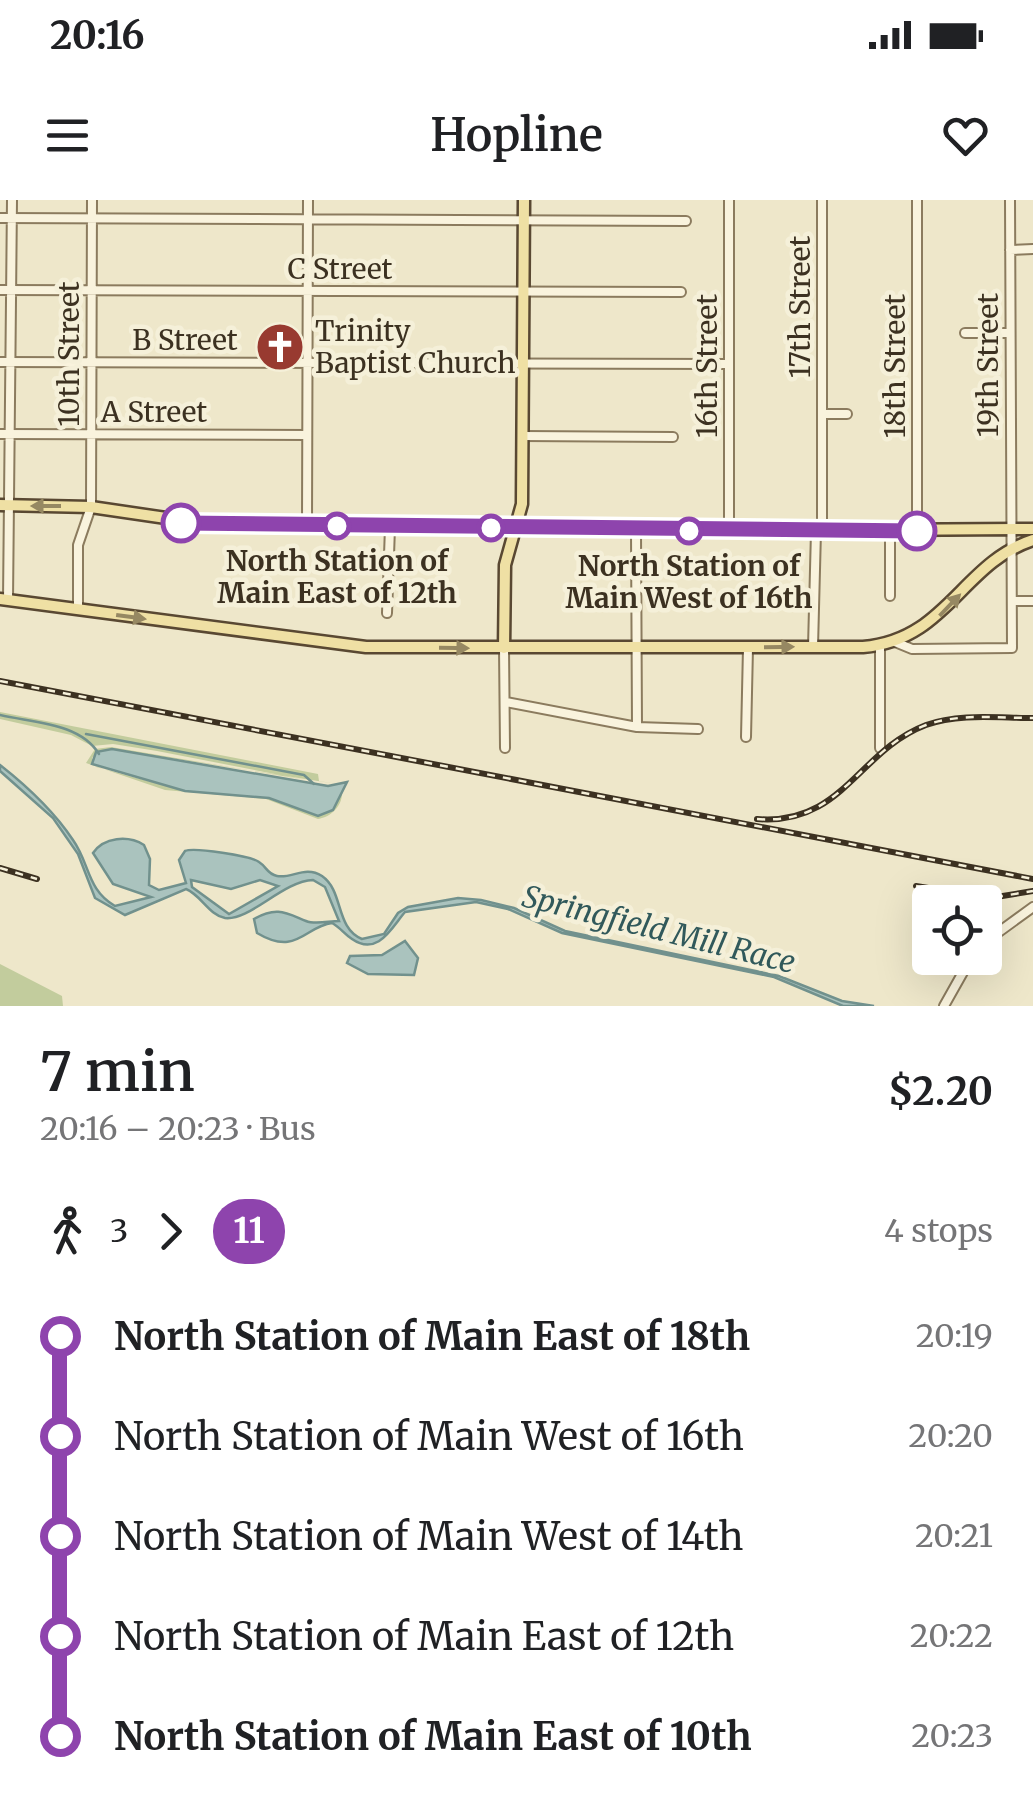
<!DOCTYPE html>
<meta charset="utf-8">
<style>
body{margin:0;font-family:Merriweather,serif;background:#f2f2f2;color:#202124;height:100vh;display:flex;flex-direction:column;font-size:38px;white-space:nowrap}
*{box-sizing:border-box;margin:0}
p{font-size:32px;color:#757577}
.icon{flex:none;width:55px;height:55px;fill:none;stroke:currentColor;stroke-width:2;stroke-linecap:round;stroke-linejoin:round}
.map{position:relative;height:806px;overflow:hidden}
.panel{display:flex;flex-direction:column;background:#fff;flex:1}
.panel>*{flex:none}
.badge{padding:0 20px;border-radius:32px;font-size:35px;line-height:65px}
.controls{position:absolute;left:912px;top:685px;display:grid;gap:20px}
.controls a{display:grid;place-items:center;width:90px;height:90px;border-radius:10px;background:#fff;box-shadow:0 10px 40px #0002;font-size:50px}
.map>.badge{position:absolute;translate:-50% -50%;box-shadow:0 0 0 5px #fff}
.legs{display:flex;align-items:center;gap:15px;height:110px;padding:0 40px;font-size:32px}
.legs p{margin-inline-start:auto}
.headline{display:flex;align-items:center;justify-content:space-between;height:170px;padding:0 40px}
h1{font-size:55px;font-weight:600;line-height:75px}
ul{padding:0 40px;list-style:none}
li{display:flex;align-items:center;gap:35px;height:100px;font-size:38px}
li i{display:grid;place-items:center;width:15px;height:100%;margin:0 12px;background:currentColor}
li i::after{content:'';width:25px;height:25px;margin:-12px;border:8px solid;border-radius:50%;background:#fff}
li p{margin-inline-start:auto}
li:first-child i{background:linear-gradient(#0000 50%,currentColor 0)}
li:last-child i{background:linear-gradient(currentColor 50%,#0000 0)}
.status{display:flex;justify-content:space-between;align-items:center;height:70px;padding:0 50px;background:#fff;direction:ltr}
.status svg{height:28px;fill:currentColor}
header{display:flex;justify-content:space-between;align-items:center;height:130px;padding:0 40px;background:#fff;font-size:45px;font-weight:600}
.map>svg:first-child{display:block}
.green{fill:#c2cc9d}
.water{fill:#aac3be;stroke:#71918d;stroke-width:2.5;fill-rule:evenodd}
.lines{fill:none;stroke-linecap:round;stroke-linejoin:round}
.stream{stroke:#71918d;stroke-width:2.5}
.minor-casing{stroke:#8b7b5e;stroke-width:12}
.major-casing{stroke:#594832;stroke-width:15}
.minor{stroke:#f9f3dd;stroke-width:8}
.major{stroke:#efe0a4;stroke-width:10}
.rail-casing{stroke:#3c3121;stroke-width:6}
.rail{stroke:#f5f0d9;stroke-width:2.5;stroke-dasharray:8;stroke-linecap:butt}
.oneway{fill:#968862}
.line-1-casing{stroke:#fff;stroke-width:22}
.line-1{stroke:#8e44ad;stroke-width:15}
.stop-1-dot{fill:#fff;stroke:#8e44ad;stroke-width:5}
.labels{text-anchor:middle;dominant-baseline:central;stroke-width:9;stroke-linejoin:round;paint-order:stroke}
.street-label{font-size:28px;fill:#3c3121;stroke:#f5f0d9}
.poi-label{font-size:28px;fill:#3c3121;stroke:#f5f0d9;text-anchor:start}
.stop-label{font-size:28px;font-weight:bold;fill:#3c3121;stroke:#f5f0d9}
.water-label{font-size:30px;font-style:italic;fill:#31595b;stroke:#f5f0d9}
</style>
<div class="status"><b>20:16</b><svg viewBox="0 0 49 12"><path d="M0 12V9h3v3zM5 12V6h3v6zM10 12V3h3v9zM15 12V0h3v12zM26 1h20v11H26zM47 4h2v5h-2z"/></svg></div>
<header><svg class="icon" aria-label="menu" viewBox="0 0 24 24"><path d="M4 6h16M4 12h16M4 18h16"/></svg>Hopline<svg class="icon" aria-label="heart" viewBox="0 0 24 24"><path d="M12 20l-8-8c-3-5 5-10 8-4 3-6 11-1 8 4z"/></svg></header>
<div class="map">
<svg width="1033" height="806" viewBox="0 0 1033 806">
<rect width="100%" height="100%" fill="#eee7ca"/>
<path class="green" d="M0,512L318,574L319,581L337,584L112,549L98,551L92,558L96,567L185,591L269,598L318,616L332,610L342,591C343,605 332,617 318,619L266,599L165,590L86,563L95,549L111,547L306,580L157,551L113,544L92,546L71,535L0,519Z
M0,764L62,796L63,806H0Z"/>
<path class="water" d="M112,549L328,586L347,582L333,610L318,616L269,598L185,591L92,564L96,552Z
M0,565C28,587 53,610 73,640C90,664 87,690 115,706L151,697L113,684L93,653C104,637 128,635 144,645L150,659L149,685L159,690L186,683L179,660L185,651C194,647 251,656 259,662C267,667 267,674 277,676C292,679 305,665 322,676C344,691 335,728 362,739L384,734L398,713L408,707L458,698L481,700L514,708L565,731L779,776L842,801L874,806H843L774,777L562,733L508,709L476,702L405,712C392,727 378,757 352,739C344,734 341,728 332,723C305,726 297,757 257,733L254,719C277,706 286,713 306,721C315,725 329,721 339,721L325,687L313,680C283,681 250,721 225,718C209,715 201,695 186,689L125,715L95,698L78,654L53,618L0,571ZM191,680L231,689L260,680L278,686L229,714L192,687Z
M405,741L418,758L414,775L368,774L347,763L350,756L382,755Z"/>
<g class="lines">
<path class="stream" d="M0,515C35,523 80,523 99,554
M86,534L304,575L314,584"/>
<g class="minor-casing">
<path id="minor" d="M0,18L686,21
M1010,50L1033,49
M0,90L681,92
M965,133H1010
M0,162L729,164
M822,214H847
M0,234L307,235
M523,236L673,237
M307,326L308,0
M636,331L637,527
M729,331V0
M822,331V0
M890,331V396
M917,331V0
M8,400L12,0
M1012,401H1033
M78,409V345L91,307L92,0
M387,413L390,327
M895,442L912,449L1012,448L1010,0
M813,447L816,331
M504,448L505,548
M506,502L637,527L698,529
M746,537L748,448
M880,548V445
M985,742L1033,707
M944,806L971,758"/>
</g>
<g class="major-casing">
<path id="major" d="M0,305L91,307L214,325L722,331L1033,329
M0,399L366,447H863C947,440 962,363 1033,340
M504,448L505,365L522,304L524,0"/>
</g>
<use href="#minor" class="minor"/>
<use href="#major" class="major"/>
<g class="rail-casing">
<path id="rail" d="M0,481L1033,679
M757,619C842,626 858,551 926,525C959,513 998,518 1033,518
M0,668L37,679
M916,686L990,698L1033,691"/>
</g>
<use href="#rail" class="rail"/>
</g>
<defs><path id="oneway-solid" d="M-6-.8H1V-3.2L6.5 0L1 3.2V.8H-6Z" transform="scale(2.5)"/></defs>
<g class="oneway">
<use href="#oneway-solid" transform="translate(46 306) rotate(-180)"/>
<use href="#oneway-solid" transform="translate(950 405) rotate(-46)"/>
<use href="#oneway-solid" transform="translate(131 417) rotate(8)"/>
<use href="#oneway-solid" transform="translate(779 447) rotate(-1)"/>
<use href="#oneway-solid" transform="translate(454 448) rotate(1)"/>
</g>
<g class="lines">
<g class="line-1-casing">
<path id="line-1" d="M181,323L917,331"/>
</g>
<use href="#line-1" class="line-1"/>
</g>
<defs>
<g id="church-disc" transform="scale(2.5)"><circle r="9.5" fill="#983a30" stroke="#f5f0d9"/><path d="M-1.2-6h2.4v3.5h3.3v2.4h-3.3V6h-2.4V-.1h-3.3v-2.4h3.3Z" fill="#fff"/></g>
</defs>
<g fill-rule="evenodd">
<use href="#church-disc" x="280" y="147"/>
</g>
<g class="stop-1-dot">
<circle cx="181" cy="323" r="18"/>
<circle cx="337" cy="326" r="12"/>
<circle cx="491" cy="328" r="12"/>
<circle cx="689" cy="331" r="12"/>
<circle cx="917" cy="331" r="18"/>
</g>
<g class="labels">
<g class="street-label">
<text x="340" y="69">C Street</text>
<text transform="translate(800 107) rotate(-90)">17th Street</text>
<text x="185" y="140">B Street</text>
<text transform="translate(69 154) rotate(-90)">10th Street</text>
<text transform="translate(988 165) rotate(-90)">19th Street</text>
<text transform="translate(707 166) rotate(-90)">16th Street</text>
<text transform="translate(895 166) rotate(-90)">18th Street</text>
<text x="154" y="212">A Street</text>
</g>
<g class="poi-label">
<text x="315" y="131">Trinity<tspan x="315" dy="32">Baptist Church</tspan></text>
</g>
<g class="stop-label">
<text x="337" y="361">North Station of<tspan x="337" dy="32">Main East of 12th</tspan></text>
<text x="689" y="366">North Station of<tspan x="689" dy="32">Main West of 16th</tspan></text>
</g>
<g class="water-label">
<text transform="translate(659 729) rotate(14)">Springfield Mill Race</text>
</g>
</g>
</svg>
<div class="controls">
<a><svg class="icon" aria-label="locate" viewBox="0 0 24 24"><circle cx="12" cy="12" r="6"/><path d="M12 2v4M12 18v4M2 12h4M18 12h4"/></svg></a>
</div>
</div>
<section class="panel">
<div class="headline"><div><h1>7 min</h1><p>20:16 – 20:23 · Bus</p></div><b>$2.20</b></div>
<div class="legs"><svg class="icon" aria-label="walk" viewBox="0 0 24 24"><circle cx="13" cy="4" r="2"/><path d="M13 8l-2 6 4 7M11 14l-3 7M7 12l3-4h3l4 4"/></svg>3<svg class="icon" aria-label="forward" viewBox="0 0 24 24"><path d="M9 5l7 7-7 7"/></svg><b class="badge" style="background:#8e44ad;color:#fff">11</b><p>4 stops</p></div>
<ul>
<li><i style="color:#8e44ad"></i><b>North Station of Main East of 18th</b><p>20:19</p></li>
<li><i style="color:#8e44ad"></i><span>North Station of Main West of 16th</span><p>20:20</p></li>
<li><i style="color:#8e44ad"></i><span>North Station of Main West of 14th</span><p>20:21</p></li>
<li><i style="color:#8e44ad"></i><span>North Station of Main East of 12th</span><p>20:22</p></li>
<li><i style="color:#8e44ad"></i><b>North Station of Main East of 10th</b><p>20:23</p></li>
</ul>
</section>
